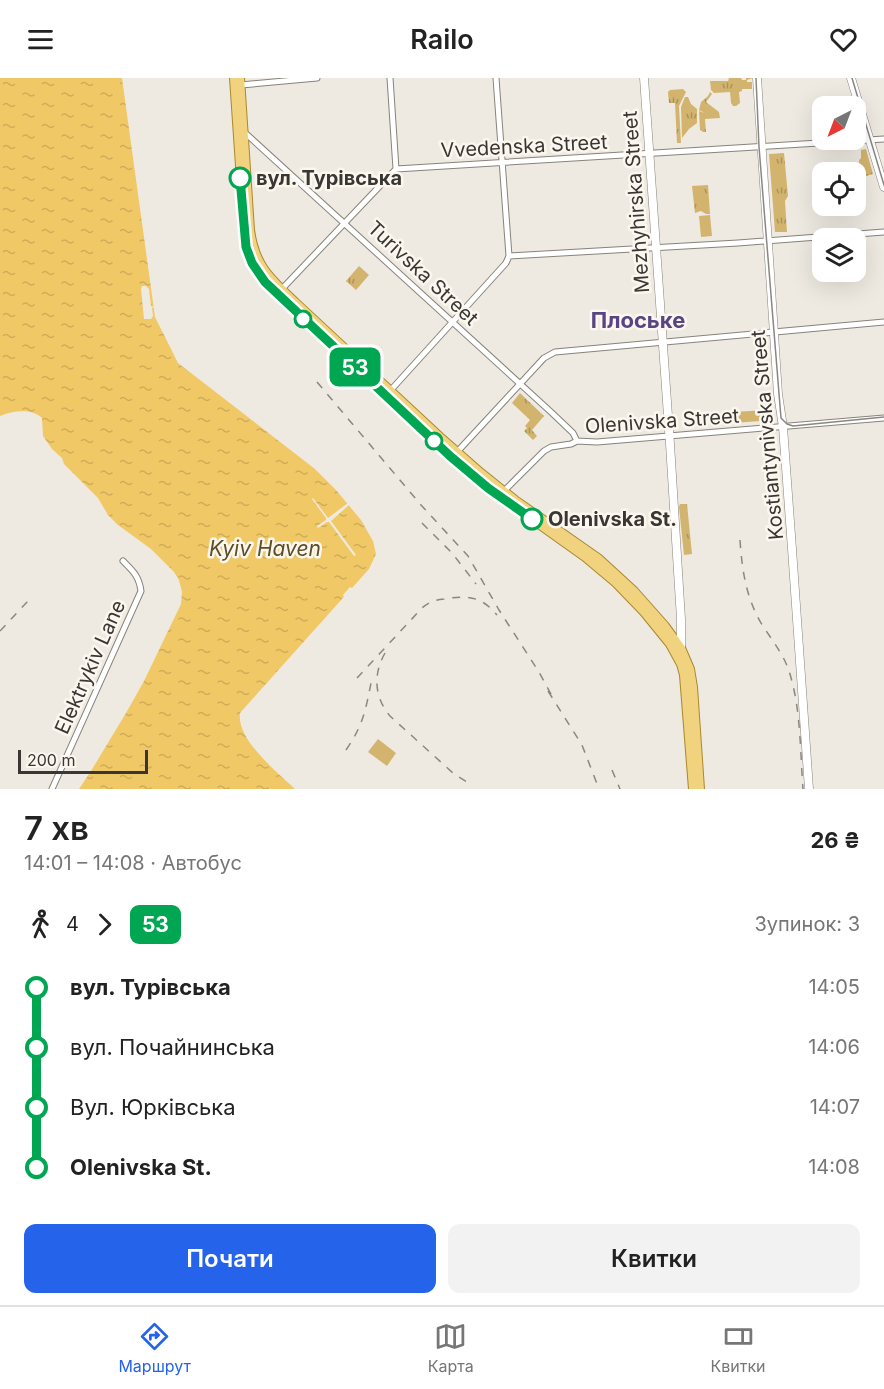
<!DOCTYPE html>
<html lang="uk">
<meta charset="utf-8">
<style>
body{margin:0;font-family:Inter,sans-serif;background:#f2f2f2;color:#222;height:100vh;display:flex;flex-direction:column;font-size:22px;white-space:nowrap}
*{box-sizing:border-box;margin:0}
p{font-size:20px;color:#767676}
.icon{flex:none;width:33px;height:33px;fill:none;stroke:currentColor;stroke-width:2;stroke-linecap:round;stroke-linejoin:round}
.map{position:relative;height:711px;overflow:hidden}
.drawer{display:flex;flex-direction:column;background:#fff;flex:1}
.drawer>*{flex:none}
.badge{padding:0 12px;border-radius:9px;font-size:21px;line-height:39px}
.needle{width:39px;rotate:222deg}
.controls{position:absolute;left:812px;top:18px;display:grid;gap:12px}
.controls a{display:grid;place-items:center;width:54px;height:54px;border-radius:12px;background:#fff;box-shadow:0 6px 24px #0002;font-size:30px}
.scale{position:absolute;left:18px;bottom:15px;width:130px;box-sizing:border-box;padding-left:6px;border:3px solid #393734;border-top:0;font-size:16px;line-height:21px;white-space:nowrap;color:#393734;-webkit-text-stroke:4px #fbf7ee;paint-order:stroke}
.map>.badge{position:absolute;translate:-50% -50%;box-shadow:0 0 0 3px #fff}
.legs{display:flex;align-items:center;gap:9px;height:66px;padding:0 24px;font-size:20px}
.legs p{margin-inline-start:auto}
.overview{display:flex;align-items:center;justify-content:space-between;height:102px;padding:0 24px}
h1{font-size:33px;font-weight:600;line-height:45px}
.cta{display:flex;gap:12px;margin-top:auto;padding:12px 24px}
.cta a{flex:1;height:69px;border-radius:12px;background:#2563eb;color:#fff;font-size:24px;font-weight:600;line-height:69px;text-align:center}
.cta a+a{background:#f2f2f2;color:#222}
ul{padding:0 24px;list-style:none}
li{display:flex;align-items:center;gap:21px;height:60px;font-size:22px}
li i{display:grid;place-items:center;width:9px;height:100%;margin:0 8px;background:currentColor}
li i::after{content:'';width:15px;height:15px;margin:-8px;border:4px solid;border-radius:50%;background:#fff}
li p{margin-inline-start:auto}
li:first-child i{background:linear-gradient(#0000 50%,currentColor 0)}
li:last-child i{background:linear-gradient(currentColor 50%,#0000 0)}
header{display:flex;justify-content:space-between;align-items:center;height:78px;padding:0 24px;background:#fff;font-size:27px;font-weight:600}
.dock{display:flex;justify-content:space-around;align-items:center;height:84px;border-top:2px solid #e0e0e0;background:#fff;font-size:16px;color:#767676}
.dock a{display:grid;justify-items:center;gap:3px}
.dock .selected{color:#2563eb}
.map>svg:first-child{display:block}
.grass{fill:url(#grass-tufts)}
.pitch{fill:#d2b46e}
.water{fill:url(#water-ripples)}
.pier{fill:#eeeae1}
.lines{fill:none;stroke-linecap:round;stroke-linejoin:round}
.street-casing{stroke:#87837b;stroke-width:7}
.secondary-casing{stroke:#87837b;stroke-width:9}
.primary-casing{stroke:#a9882d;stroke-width:10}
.street{stroke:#fff;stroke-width:5}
.secondary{stroke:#fff;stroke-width:8}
.primary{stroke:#f0d27f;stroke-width:8}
.tram{stroke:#8a8782;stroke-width:1.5}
.rail{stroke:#8a8782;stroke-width:1.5;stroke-dasharray:8 8;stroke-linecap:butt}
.line-1-casing{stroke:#fff;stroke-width:14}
.line-1{stroke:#00a651;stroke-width:9}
.stop-1-dot{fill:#fff;stroke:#00a651;stroke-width:3}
.labels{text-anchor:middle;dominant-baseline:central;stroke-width:5;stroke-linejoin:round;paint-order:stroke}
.street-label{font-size:20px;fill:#393734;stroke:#fbf7ee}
.stop-label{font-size:20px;font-weight:bold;fill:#393734;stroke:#fbf7ee;text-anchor:start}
.water-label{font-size:21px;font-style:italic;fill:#5e4d25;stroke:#fbf7ee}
.quarter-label{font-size:22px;font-weight:bold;fill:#594583;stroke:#fbf7ee}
</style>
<header><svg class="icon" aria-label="menu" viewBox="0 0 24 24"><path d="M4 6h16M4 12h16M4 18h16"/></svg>Railo<svg class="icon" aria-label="heart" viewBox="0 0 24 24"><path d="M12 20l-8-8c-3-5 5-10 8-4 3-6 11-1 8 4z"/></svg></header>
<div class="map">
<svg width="884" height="711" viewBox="0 0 884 711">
<defs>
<pattern id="grass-tufts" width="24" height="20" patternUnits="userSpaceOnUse" patternTransform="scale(1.5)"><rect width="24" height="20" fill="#d2b46e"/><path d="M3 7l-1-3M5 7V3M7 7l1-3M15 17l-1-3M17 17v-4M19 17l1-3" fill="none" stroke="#ab935b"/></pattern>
<pattern id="water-ripples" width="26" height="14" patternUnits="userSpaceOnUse" patternTransform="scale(1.5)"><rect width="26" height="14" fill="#f1c866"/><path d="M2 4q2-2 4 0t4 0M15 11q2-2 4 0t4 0" fill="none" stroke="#cfac59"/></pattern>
</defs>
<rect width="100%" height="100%" fill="#eeeae1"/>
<path class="grass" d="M729,0H741L742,2H746V0H753L747,2V4H752V11H742V13L739,14L740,25L736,28H733L731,25L730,14L714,15L711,12L710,3H728Z
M683,11L686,14L679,28L681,65H677L675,25H669L668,14L670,12Z
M710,14L712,16L706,24L719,34L720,40L705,41L706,54H703L700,52L699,33L705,35L699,32L701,24L708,18Z
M685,19H688L691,26L697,31V45L689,51L682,60L681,29Z
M866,71L873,96L863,99L860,95L859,82L861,80V72Z
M784,75L788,118L785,123L787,154H775L769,76Z
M708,107L710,136H706L701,133L695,135L692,108Z
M359,188L369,197L356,212L346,203Z
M520,315L544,338L532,352L537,358L533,362L524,353L527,350L525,348L530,342L512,325Z
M771,332L772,334H773L774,342L733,345L732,334Z
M680,426H687L692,476L684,477L679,429Z"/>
<path class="pitch" d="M710,137L712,158L701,159L699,138Z
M378,661L396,675L387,688L368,674Z"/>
<path class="water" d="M0,0H122L155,239L178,285L315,391L336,412L361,442L373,463L376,476L369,491L352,510L350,509L343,517L344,519L342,521L240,635C236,661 277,694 295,711H79L91,693L126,635L144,603L181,526L182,514L179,502L174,494L151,471L118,447L108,437L98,420L64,386L62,380L52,371L43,358L42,340C31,330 13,333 0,338Z"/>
<path class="pier" d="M142,208H146L149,211L151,228L154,229L152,230L153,238L151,241H144L141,211Z
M313,420L328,440L348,425L349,427L331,443L356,477L354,478L329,444H327L318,450L317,448L326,442V440L312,421Z"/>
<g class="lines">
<g class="street-casing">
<path id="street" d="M496,0L509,178
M241,7L317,0
M243,53L551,334L573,355L577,363
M396,91L884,61
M280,213L396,91L390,0
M390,313L506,185L509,178L738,165L884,154
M457,374L544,280L555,274L884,244
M504,413L544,373L551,369L571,366L577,363L597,364L884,340
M52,711L141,513C139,498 133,493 123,483"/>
</g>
<g class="secondary-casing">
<path id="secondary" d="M644,0L670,366L681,541V573
M757,0L778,316L783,349L792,471L809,711
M851,0L884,109"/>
</g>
<g class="primary-casing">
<path id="primary" d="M234,0L245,161C249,187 264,203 282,221L437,365L468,393L505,422L585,479L616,505L644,534L670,566L681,586L684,597L693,711
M240,0L250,152C255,189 271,201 296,225L440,359L481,395L515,422L598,480L634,513L665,548L681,570L690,591L693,609L700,711"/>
</g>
<use href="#street" class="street"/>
<use href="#secondary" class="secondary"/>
<use href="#primary" class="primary"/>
<path class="tram" d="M756,0L759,69L781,340L787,346L793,348L884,339
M852,0L884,107"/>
<path class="rail" d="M317,304L421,427L468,478L499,532L539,594L553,620
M422,445L452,475L476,506
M740,462C742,492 746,519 761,545C771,561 783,575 789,593C801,630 800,672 803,711
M0,553L28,523
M385,575C373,596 374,619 390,638L454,696L472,707
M357,600L422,530C429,524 435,522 444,521C468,517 481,518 497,537
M548,613L582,667L599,711
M346,672C364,646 366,630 372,600
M612,692L620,711"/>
</g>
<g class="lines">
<g class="line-1-casing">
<path id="line-1" d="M240,100L246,169L252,185L265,204L450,378L488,410L532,441"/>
</g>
<use href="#line-1" class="line-1"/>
</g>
<g class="stop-1-dot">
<circle cx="240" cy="100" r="10"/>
<circle cx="303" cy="241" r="8"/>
<circle cx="434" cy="363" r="8"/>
<circle cx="532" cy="441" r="10"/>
</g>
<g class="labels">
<g class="street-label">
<text transform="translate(524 68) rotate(-3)">Vvedenska Street</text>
<text transform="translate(636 124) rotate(-94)">Mezhyhirska Street</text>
<text transform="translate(423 195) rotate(43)">Turivska Street</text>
<text transform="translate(662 343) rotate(-4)">Olenivska Street</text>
<text transform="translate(767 357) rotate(-95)">Kostiantynivska Street</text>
<text transform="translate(90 589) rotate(-66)">Elektrykiv Lane</text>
</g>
<g class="stop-label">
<text x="256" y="100">вул. Турівська</text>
<text x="548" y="441">Olenivska St.</text>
</g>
<g class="water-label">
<text x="265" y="470">Kyiv Haven</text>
</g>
<g class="quarter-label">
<text x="638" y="242">Плоське</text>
</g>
</g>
</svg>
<div class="controls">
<a><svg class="needle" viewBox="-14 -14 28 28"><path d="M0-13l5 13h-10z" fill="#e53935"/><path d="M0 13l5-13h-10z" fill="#767676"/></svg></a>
<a><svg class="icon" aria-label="locate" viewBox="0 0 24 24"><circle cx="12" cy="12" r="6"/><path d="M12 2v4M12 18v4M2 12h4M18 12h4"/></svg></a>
<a><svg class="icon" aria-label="layers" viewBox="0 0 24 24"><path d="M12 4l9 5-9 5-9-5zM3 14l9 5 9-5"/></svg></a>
</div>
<div class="scale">200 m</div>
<b class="badge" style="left:355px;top:289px;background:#00a651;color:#fff">53</b>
</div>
<section class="drawer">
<div class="overview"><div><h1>7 хв</h1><p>14:01 – 14:08 · Автобус</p></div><b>26 ₴</b></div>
<div class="legs"><svg class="icon" aria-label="walk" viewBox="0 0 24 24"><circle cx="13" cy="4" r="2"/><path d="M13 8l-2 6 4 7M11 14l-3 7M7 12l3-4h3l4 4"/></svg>4<svg class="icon" aria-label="forward" viewBox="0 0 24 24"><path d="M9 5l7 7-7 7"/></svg><b class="badge" style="background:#00a651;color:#fff">53</b><p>Зупинок: 3</p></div>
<ul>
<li><i style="color:#00a651"></i><b>вул. Турівська</b><p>14:05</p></li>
<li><i style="color:#00a651"></i><span>вул. Почайнинська</span><p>14:06</p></li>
<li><i style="color:#00a651"></i><span>Вул. Юрківська</span><p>14:07</p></li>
<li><i style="color:#00a651"></i><b>Olenivska St.</b><p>14:08</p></li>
</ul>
<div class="cta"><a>Почати</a><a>Квитки</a></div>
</section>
<nav class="dock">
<a class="selected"><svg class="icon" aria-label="directions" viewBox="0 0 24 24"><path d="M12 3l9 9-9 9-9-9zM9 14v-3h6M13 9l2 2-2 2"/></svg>Маршрут</a>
<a><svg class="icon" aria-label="map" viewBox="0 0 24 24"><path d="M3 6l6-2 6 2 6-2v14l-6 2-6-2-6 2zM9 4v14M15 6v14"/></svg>Карта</a>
<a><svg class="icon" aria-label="tickets" viewBox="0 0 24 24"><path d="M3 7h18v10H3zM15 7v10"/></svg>Квитки</a>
</nav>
